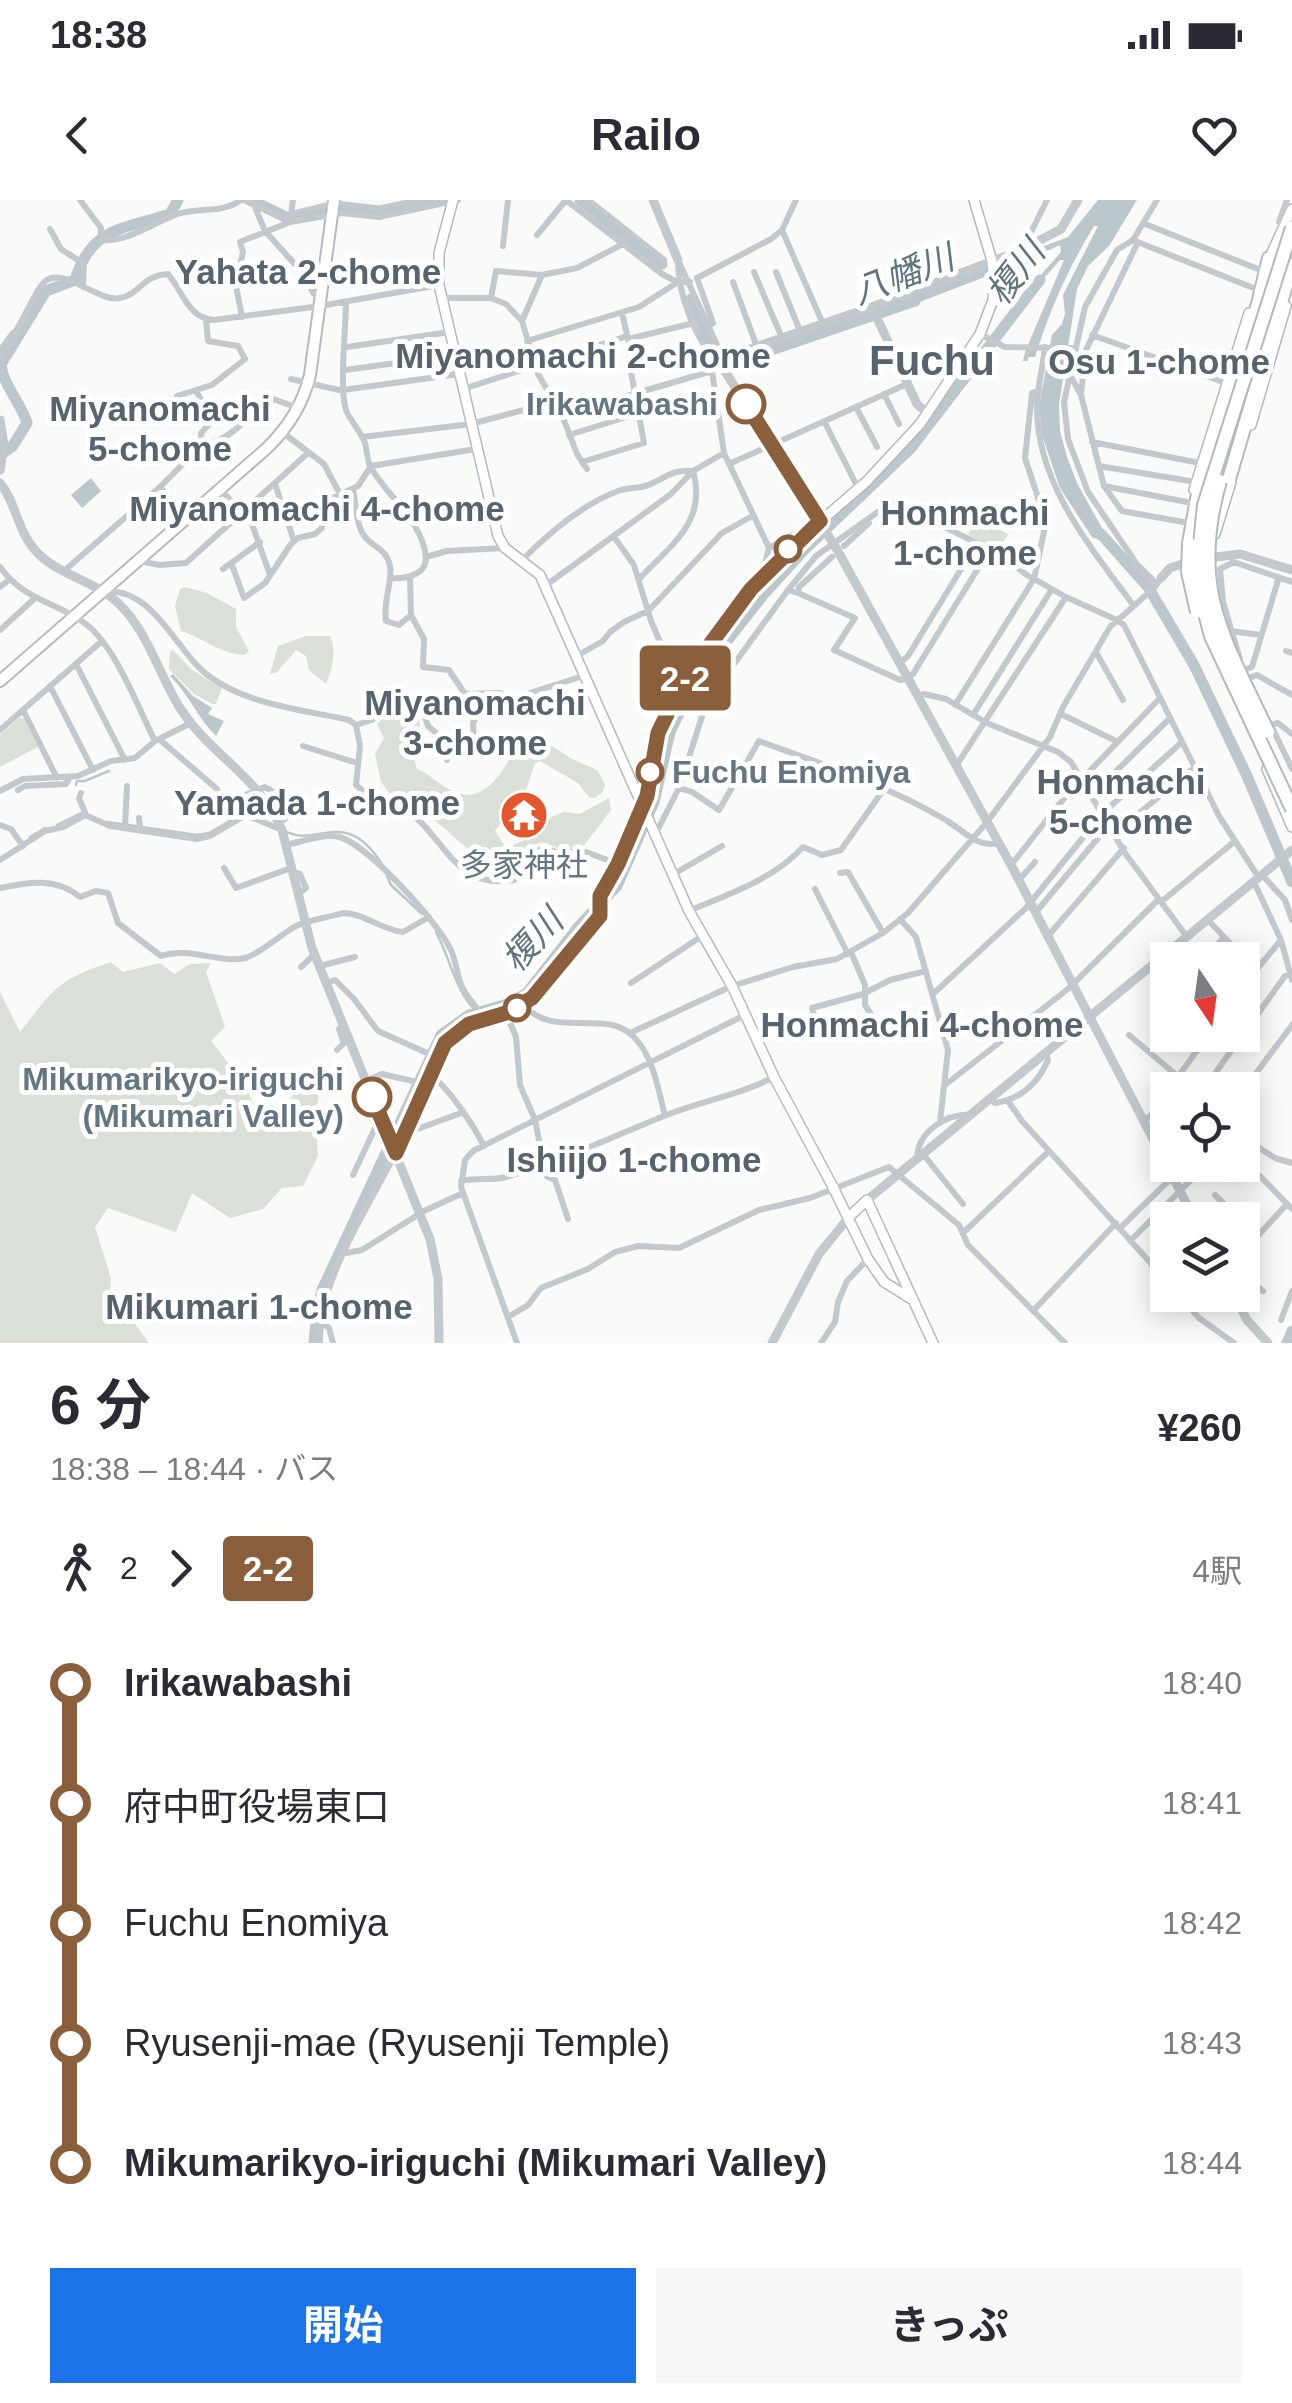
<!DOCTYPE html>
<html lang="ja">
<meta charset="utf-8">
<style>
body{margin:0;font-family:Helvetica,"Noto Sans JP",sans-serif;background:#f7f7f7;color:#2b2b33;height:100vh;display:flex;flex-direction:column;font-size:38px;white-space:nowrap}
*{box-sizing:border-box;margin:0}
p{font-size:32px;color:#7c7c81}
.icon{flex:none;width:55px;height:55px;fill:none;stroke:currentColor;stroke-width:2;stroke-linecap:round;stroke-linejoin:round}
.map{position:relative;height:1143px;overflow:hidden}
.panel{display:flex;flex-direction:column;background:#fff;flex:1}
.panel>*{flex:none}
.badge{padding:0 20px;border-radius:8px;font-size:35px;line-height:65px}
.needle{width:65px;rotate:167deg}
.controls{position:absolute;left:1150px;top:742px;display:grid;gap:20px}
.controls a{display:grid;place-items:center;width:110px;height:110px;border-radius:0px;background:#fff;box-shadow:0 5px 25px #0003;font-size:50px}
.map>.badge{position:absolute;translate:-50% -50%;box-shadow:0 0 0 5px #fff}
.legs{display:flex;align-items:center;gap:15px;height:110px;padding:0 50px;font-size:32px}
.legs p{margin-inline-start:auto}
.headline{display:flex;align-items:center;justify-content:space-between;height:170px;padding:0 50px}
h1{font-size:55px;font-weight:700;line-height:75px}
.button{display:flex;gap:20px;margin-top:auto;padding:20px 50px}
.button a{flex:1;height:115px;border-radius:0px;background:#1a73e8;color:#fff;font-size:40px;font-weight:700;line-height:115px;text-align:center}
.button a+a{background:#f7f7f7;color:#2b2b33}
ul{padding:0 50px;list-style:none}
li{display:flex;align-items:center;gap:35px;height:120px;font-size:38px}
li i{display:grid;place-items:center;width:15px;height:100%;margin:0 12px;background:currentColor}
li i::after{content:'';width:25px;height:25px;margin:-12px;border:8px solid;border-radius:50%;background:#fff}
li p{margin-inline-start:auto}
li:first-child i{background:linear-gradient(#0000 50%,currentColor 0)}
li:last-child i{background:linear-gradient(currentColor 50%,#0000 0)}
.status{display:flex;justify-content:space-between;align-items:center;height:70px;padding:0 50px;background:#fff;direction:ltr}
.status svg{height:28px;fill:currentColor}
header{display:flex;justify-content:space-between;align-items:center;height:130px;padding:0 50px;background:#fff;font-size:45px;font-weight:700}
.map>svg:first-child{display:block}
.green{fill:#dadfd7}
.water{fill:#bbc7cb}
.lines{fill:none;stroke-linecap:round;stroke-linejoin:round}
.stream{stroke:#bbc7cb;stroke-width:2.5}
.river{stroke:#bbc7cb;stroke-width:11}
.secondary-casing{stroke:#b3babf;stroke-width:12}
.primary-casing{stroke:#b5babe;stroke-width:14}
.motorway-casing{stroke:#b4b9bd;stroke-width:16}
.pedestrian{stroke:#c3c8cc;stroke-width:5}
.minor{stroke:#c3c8cc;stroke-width:6}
.tertiary{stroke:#c3c8cc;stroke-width:9}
.secondary{stroke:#fff;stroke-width:9}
.primary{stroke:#fff;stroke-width:10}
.motorway{stroke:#fff;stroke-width:12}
.motorway-bridge-casing{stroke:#b4b9bd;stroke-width:16;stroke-linecap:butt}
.tertiary-bridge{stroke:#c3c8cc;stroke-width:9}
.motorway-bridge{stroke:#fff;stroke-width:12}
.line-1-casing{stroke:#fff;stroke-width:22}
.line-1{stroke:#8b5e3c;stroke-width:15}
.stop-1-dot{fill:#fff;stroke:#8b5e3c;stroke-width:5}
.labels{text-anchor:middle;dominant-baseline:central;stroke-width:10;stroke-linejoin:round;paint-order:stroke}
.stop-label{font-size:32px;font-weight:bold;fill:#657683;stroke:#fff;text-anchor:end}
.poi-label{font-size:32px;fill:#657683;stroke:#fff}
.neighbourhood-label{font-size:35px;font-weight:bold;fill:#57646e;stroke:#fff}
.water-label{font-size:35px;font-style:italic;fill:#60757c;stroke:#fff}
.district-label{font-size:42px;font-weight:bold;fill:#57646e;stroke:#fff}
</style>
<div class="status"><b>18:38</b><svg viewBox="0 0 49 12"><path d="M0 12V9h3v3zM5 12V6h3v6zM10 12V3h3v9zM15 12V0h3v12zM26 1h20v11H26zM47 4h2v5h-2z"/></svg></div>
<header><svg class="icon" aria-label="back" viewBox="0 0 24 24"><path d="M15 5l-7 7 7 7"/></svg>Railo<svg class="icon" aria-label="heart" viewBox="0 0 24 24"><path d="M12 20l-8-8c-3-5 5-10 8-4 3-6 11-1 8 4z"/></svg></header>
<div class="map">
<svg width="1292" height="1143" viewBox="0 0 1292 1143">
<rect width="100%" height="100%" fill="#fafaf8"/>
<path class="green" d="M976,318L1008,334L999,350L968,335Z
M185,387L207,393L236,409V427L249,451L244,455C218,453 206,439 181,431L175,406L180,389Z
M306,436H330C337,449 332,471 326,484L309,470L306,456L296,450L277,472L270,474L278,446Z
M173,450L192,470L222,488L216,504H212L194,494L169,469L170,451Z
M394,509L408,510L419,519L422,545L414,558L417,569C430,574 438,584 450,590C490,611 507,558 525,536L534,544C553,542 559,552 574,560C582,564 590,566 598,571L605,585L602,593L594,598L589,597L578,583L540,561L535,563L525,593L495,631L506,648L529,638L553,616L564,612L580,614L609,598L611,610L582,648L564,653C534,630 530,650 515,675L501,678L429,615L393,598L381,582L375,554L384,538L377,524Z
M19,518L24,519L38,547L0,567V535Z
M111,762L123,772L160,763L174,774L190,764L211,763L206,772L225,827L211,841L243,882L260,917L289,903L303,870L322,874L315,919L318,956L303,986L282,988L263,1009L230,1018L192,993L176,1032L108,1008L95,1027L111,1078L110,1090L149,1143H0V792L20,832C53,790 58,779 111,762Z"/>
<path class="water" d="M1098,0H1137L1109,46L1088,66L1077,89L1059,204L1060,231L1067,257L1077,283L1112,346L1092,337L1060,288L1042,235L1039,207L1052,135L1062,124L1065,114L1063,95L1098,26H1094C1068,69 1050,109 1035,157H1028V161H1023L1025,152L1064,60H1060L1032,92L1028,90L1061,52L1060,45L1024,62L904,108L902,100L1068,37Z
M91,278L101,291L82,308L71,295Z
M173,474L193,496L212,508L208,514L224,521L216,536C197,517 188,493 170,476Z"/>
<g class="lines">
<path class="stream" d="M76,585L77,581H85L109,571
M107,622L197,635L209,633L247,611L265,620
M57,625L81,613
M285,631C318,649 344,605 382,664
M30,637L45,628
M387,676L391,685L422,714
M436,732C450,758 454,787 474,809"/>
<path class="river" d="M251,0L288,18L336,8L379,13L439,0
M580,0L662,64
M691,99L710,141
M742,160L915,101
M0,255L12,247L27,223C21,202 3,186 1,164L46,91L75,80C91,27 124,29 170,14L178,0
M1101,334L1148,387L1194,465L1247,576L1292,682
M314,1143L317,1109L322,1090L441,835L469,815L511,803L527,793L580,725L617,686L654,602L670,532L693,484L764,394L804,350L911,248L1040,80
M1287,1143L1292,1131"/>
<g class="secondary-casing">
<path id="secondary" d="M453,0L439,53V85L498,336L505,348L540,375L689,711L732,786L774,877L833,987L868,1059L884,1082L913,1100
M1268,61L1292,9
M1251,225L1286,106
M1194,290L1249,113
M1215,334L1231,282
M1267,569L1292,627
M642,607L647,596L659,533L668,509L693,465L751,389L784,353L867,281L920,224L980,134L993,100L994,86L992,61L974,0
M849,1017L867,1000L933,1143"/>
</g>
<g class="primary-casing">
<path id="primary" d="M0,481L266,249C288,228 303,204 310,175L334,0"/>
</g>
<g class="motorway-casing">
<path id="motorway" d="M1227,286L1292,65
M1189,343L1197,299L1258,104L1269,58"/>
</g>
<path class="pedestrian" d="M589,0L665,60
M336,3L379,8L417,0"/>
<path class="minor" d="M80,0L101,28V40C129,42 152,23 178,14C200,7 221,14 241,0
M244,0L290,22L342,13L379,17L458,0
M566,0L662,74L677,82
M255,7L265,31L301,71L314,94L320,96
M291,14L333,4
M1145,24L1263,71
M1284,26L1279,22L1287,0
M50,29L61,49L84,64L83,87
M782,30L823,124
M537,35L566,0
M1135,41L1256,89
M503,46L508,0
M1022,50L1047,0
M678,62C678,91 694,140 717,159
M754,72L782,138
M776,72L800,131
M733,82L757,147
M442,98H491L506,104L522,121L538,174L562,215L577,254L587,269
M491,98L496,71L542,75
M346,102C346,128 339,189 346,210C350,221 361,231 365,243C367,250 367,259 370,266C386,295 424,323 426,358C426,376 403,379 390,378
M242,117L236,86L243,52L240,42L290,22L293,0
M522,121L542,75L577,68L623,44
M709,126L713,123L697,78L771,39L782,30L796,0
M14,134C24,119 31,100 41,86C58,60 97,103 120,98C139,95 143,75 168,74C183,91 187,118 214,120L320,106L439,85
M980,134L1005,147L1075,148
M1092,135L1226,183
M628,139L694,123
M527,141L639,107L678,82H690
M347,147L450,132
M1045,147C1043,167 1037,188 1037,208C1037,284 1091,348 1134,406
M345,170L455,155
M1070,175L1081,195L1104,286L1192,303
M291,179L343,191
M463,189L627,136
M343,190L459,174
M196,191L213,220L201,233L202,245
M884,194L899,224
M1081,194L1086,150L1138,42
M177,196L212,185L245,159L238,146L208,141L206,119
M856,207L877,247
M562,215L712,171
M824,221L858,288
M282,232L324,264L341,296
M569,235L639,213
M362,237L471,224L554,202
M1092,242L1200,263
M724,253L769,348L763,371
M582,262L644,243L629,161L631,152L622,113
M729,264L907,184
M1099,266L1196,282
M275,284L294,341
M1104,286L1122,311L1189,323
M160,287L186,318
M220,289L243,314
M353,290C356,304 356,326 365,337C374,348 387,349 390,366C393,380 383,400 386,421L399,425L411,415L410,377
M247,310L270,375
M614,337L634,365L651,421L675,477L666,502L667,507
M844,346L869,323
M769,348L810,326
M426,357L447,351L505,348
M832,357L799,387L798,393L855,418L834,450L900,480L908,478L913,474L990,349
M523,359C549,333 583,304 618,291C628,287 639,289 648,285C665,278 673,269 692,271
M140,361L159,365L186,363L308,253
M232,365L244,398L265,383L291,344L298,338L315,334L322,328L325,302L358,286L371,266L476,249
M0,367C24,400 53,401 83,422C114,442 138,508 155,541
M223,369L260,342
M64,371L160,287L202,245C225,244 253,216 265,196L298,208
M640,378C670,346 708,321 693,271
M1157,384L1136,363L1088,292L1068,239L1064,202L1085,107L1117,50L1133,40L1157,0
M545,386L671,294L693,271L724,253L712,171L718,160V147L678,60
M0,387L9,380
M104,391C155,388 175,451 209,476C247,505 304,510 349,520L356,525L360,546L356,585C369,599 390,598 406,609C445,637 454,690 514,680C527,658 536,638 563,656L586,652L618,664
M798,393L788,390L816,356L889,304L896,303L1001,355L1027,375L1066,397L1117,420L1124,425L1219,616L1259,678
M411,415L424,439L423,467L449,470L465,494
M0,430L34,399
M1231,431L1261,435
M1286,451L1292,453
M1096,452L1123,500
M575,457L603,441L610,432L624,422L648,411L722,333L752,316
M1240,459L1223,402L1220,369L1234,362L1292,382
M900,463L908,456L977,343
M76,464L125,560
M1244,470L1252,467L1279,377
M1249,478L1257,475L1292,495
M50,486L93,570
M918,496L924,494L946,499L987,523L1058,552L1071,562L1125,653L1187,737
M955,505L1034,379L1046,322L1025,258L1032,193L1039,191
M422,509L428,526L442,538L447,560
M23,510L57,578
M1061,514L1118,542
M973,515L1052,389
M356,525L372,520L387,505L395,502L430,509L460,494L500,493L509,498
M1271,525L1292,569
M1271,525L1278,523L1292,534
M0,530L102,441
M159,539L217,589
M303,546L357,563
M474,548L473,523L480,509L583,476
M956,566L1066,397
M1082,579L1160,498
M679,588L692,592L719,610L759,541C819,563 889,586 944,619C961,628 977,649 998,643
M18,590L25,586L66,584L70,577
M0,591L23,579L78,576L111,561L135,558L155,541L191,523
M81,593L79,598L86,615
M1092,595L1170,518
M216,607L265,587L282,597L286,618L279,623
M139,618L140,628
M0,625L11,629L23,646
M125,627L127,586
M656,633L679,588L707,501L788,390
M1115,633L1195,567
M286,645C301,642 324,633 339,637C366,643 439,723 451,750C456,761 457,775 462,787C468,800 478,805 481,819
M0,660L45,631L63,627L85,615L110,626L197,639L210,636L246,615L282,630
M1011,665L1081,577
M224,668L236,688L291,668
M293,672L300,674L306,688L297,695
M840,673L848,672L883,733
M672,675L722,646
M1262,675L1285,700L1292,720
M1019,680L1035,662
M1254,682L1281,740L1292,780
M0,688C29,682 56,677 80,697L96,691L108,693L118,723L161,756C190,746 219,764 245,758C259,754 278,737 291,729C304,720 327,718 343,713C363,713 382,730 403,732L429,717
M815,689L848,754
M1161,702L1235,641
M689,711C728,694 773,680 803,647L822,655L841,650L884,589
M1036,712L1109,625
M900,719L916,737L948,850L940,922
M1208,720L1244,758
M1048,736L1124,648
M851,752L865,785V805L878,825L875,838H843L840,829L820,835L812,808L863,794L890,780L926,771
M1204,760L1224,737
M1230,760L1238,752
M320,766L355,757
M301,767L315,754
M326,783L335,780L354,799L378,831L436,857
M631,783L702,736
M1242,787L1281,740
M933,794L1026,708L1102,614L1182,542
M524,804C550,840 605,808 633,836C654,857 658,889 665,916
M506,813L516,837L520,885L535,920L546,976L555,980L568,1019
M630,833L732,786L793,767L837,759L883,733L908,713L987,622L1050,537L1063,507L1110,427L1154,388L1161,378
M1129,835L1194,890
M337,850L344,843L339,829L343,825
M429,874C447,885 474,926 484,946
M1178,877L1208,835
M366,881L382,874L413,881
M945,885L1068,789L1159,699
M1203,890L1285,776L1290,774
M1242,892L1292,825
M991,900L995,903C1021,899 1038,883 1048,860L1046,854
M1008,901L1022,921L1168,1082
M1144,921L1168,900
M404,934L461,913
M1242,937L1275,958L1292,963
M923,954L963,1004
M917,958C918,931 947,913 972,915
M1254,970L1292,1009
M353,975L376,926L382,920
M461,981C477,977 492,981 506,977C564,961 617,934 672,913C706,900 742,894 774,877
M1215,995L1241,1020
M1242,1021L1258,1036
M1120,1028L1185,965
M963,1033L1049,951
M1131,1040L1206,965
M346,1053L362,1050L424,1011L463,993
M1242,1053L1287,1004
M1242,1073L1263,1091
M1179,1095L1199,1118L1234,1143
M1191,1108L1204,1095
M1033,1111L1116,1023
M508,1117L528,1105L541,1088L588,1069L615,1052L638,1046L679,1048L759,1010L810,998L889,967L959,1025L968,1045L1065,1143
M1281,1120L1292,1091
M319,1121L329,1128L333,1143
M320,1143C318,1081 368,1008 396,953
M517,1143L461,987L465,960L473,951L745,815
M821,1143L835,1122L838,1102L847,1081L868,1059"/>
<path class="tertiary" d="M653,0L678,60
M872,107L917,204L928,214
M0,153L14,134
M0,220L4,245L0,270
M0,283C16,302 17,330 35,350C56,375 94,380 118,403C148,431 158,473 180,508C210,555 258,575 282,630L312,748L430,1039L438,1079L439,1143
M836,348L718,160L872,107L1022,50L1061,29L1078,0
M840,355L1011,665L1195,1020
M1208,358L1240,354L1292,370
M1161,378L1170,368L1192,361
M396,953L445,843L469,824L506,813L533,798L600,716V696L618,664L642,607
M867,1000L1292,650
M1234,1095L1247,1120L1268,1143
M772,1143L819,1054L849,1017"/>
<use href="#secondary" class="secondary"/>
<use href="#primary" class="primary"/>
<use href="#motorway" class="motorway"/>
<g class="motorway-bridge-casing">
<path id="motorway-bridge" d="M1292,28L1204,305L1198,365L1202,402L1211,436L1292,609
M1220,281C1189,389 1224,438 1268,532
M1189,343L1188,372L1197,412"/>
</g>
<path class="tertiary-bridge" d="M836,348L840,355"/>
<use href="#motorway-bridge" class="motorway-bridge"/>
</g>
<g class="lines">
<g class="line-1-casing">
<path id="line-1" d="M372,897L396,953L445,843L469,824L506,813L532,798L600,716V696L618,664L647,596L658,533L683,481L751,389L820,321L746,204"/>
</g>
<use href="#line-1" class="line-1"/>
</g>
<defs>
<g id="temple-disc" transform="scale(2.5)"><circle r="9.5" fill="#e4572e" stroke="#fff"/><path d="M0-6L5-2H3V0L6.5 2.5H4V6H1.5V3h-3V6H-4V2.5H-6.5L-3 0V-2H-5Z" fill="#fff"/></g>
</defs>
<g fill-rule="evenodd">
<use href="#temple-disc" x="524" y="615"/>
</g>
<g class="stop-1-dot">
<circle cx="746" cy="204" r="18"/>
<circle cx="788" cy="349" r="12"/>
<circle cx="650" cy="572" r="12"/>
<circle cx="517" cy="808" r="12"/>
<circle cx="372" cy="897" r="18"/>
</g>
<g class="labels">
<g class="stop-label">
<text x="718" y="204">Irikawabashi</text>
<text x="672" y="572" text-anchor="start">Fuchu Enomiya</text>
<text x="344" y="879">Mikumarikyo-iriguchi<tspan x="344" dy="37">(Mikumari Valley)</tspan></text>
</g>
<g class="poi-label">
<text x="524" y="665">多家神社</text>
</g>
<g class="neighbourhood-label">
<text x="308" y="71">Yahata 2-chome</text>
<text x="583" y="155">Miyanomachi 2-chome</text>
<text x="1159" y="161">Osu 1-chome</text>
<text x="160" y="208">Miyanomachi<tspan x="160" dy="40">5-chome</tspan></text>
<text x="317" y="308">Miyanomachi 4-chome</text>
<text x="965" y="312">Honmachi<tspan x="965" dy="40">1-chome</tspan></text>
<text x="475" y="502">Miyanomachi<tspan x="475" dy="40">3-chome</tspan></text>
<text x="1121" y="581">Honmachi<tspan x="1121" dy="40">5-chome</tspan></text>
<text x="317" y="602">Yamada 1-chome</text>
<text x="922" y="824">Honmachi 4-chome</text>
<text x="634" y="959">Ishiijo 1-chome</text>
<text x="259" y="1106">Mikumari 1-chome</text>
</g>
<g class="water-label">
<text transform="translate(1015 72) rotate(-52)">榎川</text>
<text transform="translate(903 74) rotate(-21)">八幡川</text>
<text transform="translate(532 740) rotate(-47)">榎川</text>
</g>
<g class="district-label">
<text x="932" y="160">Fuchu</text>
</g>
</g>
</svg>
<div class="controls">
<a><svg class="needle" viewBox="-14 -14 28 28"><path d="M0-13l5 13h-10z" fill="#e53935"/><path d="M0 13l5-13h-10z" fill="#7c7c81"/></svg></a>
<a><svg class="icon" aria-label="locate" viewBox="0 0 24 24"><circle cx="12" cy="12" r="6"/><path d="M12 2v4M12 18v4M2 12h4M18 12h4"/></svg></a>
<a><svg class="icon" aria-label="layers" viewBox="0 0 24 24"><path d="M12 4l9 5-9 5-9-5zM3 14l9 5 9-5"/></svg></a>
</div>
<b class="badge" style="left:685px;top:478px;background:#8b5e3c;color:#fff">2-2</b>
</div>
<section class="panel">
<div class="headline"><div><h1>6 分</h1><p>18:38 – 18:44 · バス</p></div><b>¥260</b></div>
<div class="legs"><svg class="icon" aria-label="walk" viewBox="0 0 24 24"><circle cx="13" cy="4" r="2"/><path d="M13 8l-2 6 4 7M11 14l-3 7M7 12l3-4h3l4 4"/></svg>2<svg class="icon" aria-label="forward" viewBox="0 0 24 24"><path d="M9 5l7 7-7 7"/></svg><b class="badge" style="background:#8b5e3c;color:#fff">2-2</b><p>4駅</p></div>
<ul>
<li><i style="color:#8b5e3c"></i><b>Irikawabashi</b><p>18:40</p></li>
<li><i style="color:#8b5e3c"></i><span>府中町役場東口</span><p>18:41</p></li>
<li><i style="color:#8b5e3c"></i><span>Fuchu Enomiya</span><p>18:42</p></li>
<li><i style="color:#8b5e3c"></i><span>Ryusenji-mae (Ryusenji Temple)</span><p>18:43</p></li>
<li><i style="color:#8b5e3c"></i><b>Mikumarikyo-iriguchi (Mikumari Valley)</b><p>18:44</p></li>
</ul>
<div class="button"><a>開始</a><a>きっぷ</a></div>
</section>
